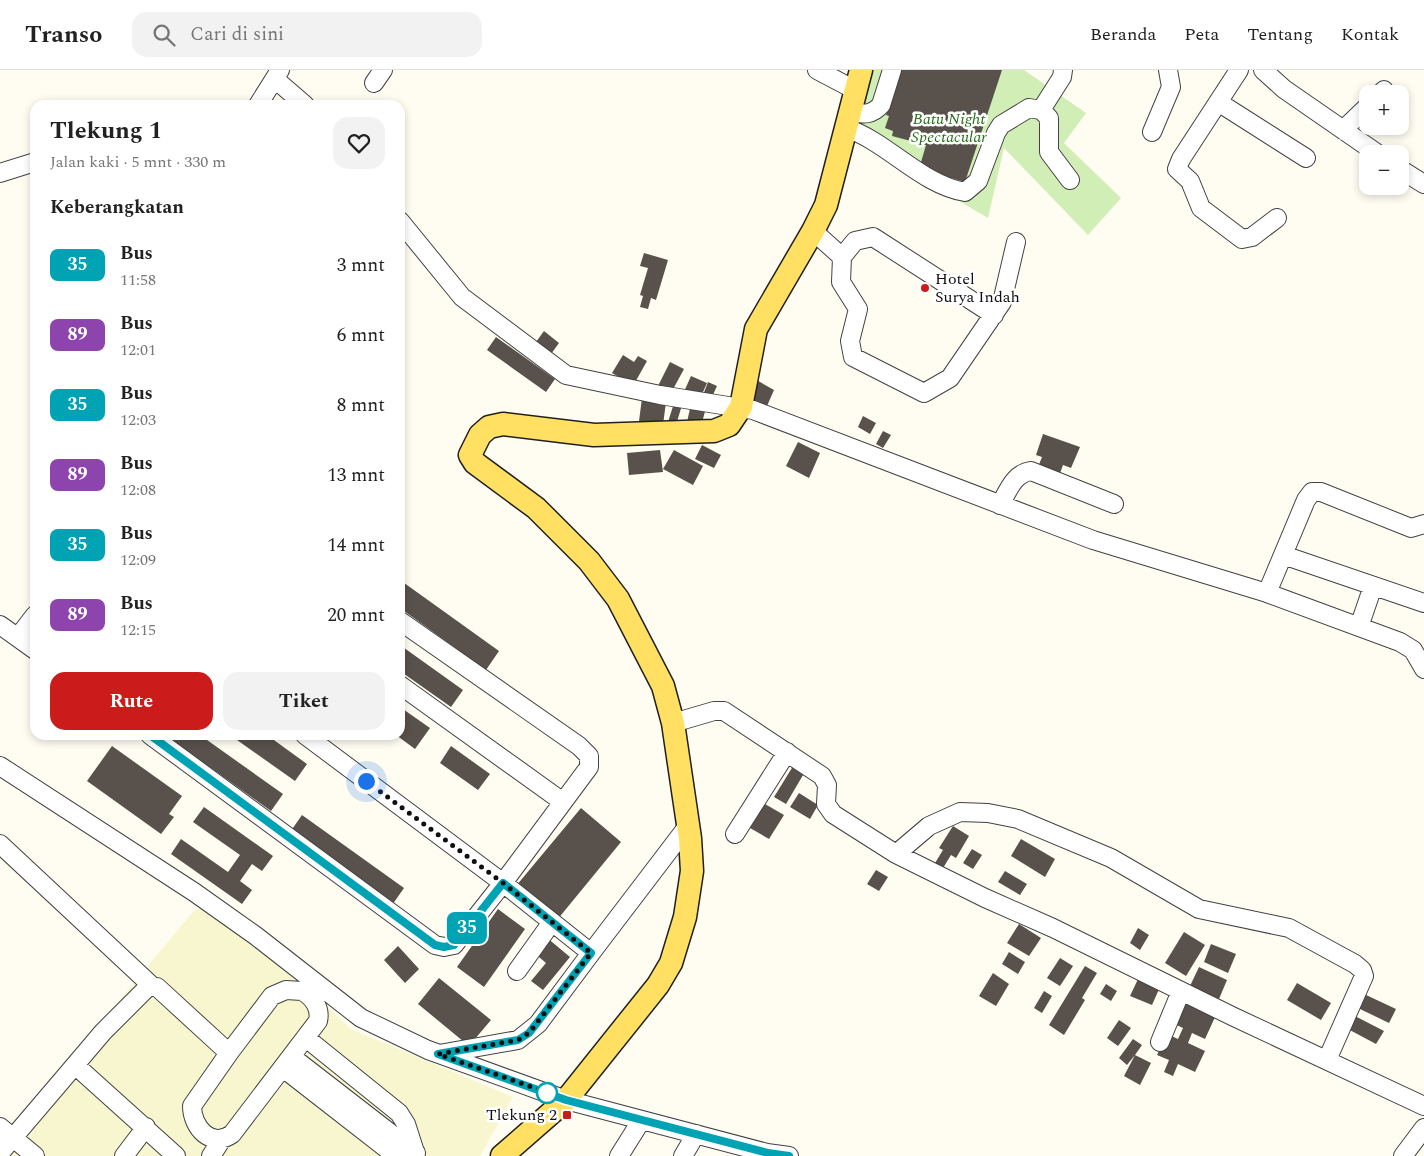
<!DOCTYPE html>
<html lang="id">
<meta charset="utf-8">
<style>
body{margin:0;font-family:Spectral,serif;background:#f2f2f2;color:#222;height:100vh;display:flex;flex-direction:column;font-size:19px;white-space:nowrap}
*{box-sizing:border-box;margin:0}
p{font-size:16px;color:#767676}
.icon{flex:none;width:28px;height:28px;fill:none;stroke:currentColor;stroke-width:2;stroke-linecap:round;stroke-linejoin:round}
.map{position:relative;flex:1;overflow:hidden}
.side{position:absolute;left:30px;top:30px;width:375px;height:640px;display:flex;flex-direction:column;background:#fff;border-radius:15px;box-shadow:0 2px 8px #0003}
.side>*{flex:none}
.badge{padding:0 10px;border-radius:8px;font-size:18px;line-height:32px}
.controls{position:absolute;left:1359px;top:15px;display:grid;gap:10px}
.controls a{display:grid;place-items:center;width:50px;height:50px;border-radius:10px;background:#fff;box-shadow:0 2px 8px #0003;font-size:25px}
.you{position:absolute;width:25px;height:25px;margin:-12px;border:4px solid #fff;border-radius:50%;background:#1a73e8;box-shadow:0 0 0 8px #1a73e833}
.map>.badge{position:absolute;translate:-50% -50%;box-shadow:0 0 0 2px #fff}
h2{padding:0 20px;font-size:19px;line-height:45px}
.round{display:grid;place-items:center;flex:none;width:52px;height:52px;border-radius:15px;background:#f2f2f2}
.overview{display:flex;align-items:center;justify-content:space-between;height:85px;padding:0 20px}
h1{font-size:24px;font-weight:700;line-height:38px}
.primary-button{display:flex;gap:10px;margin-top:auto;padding:10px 20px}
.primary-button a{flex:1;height:58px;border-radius:15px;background:#cc1b1b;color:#fff;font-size:20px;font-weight:700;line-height:58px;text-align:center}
.primary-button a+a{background:#f2f2f2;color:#222}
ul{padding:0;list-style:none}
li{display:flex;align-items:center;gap:15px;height:70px;padding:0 20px}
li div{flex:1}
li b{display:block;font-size:19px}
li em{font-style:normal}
li .badge{min-width:55px;font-weight:700;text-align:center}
header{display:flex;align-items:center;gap:30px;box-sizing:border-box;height:70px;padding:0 25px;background:#fff;border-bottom:1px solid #e0e0e0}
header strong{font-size:24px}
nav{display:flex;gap:28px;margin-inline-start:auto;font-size:18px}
.search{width:350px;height:45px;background:#f2f2f2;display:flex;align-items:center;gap:12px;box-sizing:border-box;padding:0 18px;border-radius:15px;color:#767676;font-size:19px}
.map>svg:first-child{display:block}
.farmland{fill:#f8f6cf}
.green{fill:#d1eeb7}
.building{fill:#59514b}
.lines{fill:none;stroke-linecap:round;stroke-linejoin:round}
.minor-casing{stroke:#424242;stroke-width:20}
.major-casing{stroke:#202020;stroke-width:25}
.minor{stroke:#fff;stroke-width:18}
.major{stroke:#ffe062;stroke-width:22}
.line-casing{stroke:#fff;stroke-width:11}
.line{stroke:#00a3b4;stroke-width:8}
.walk{stroke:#0f0f0f;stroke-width:5;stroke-dasharray:0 9}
.poi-dot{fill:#cc1b1b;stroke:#fff;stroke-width:2}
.stop-dot{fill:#fff;stroke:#00a3b4;stroke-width:2.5}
.labels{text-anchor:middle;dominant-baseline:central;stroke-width:5;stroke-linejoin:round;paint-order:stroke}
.park-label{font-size:16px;font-style:italic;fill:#276e19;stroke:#fff}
.poi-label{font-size:16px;fill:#0f0f0f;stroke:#fff;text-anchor:start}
</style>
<header>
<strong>Transo</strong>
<div class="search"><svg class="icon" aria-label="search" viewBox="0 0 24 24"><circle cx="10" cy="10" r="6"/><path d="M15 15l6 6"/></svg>Cari di sini</div>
<nav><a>Beranda</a><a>Peta</a><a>Tentang</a><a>Kontak</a></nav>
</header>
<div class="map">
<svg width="1424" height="1086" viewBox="0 0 1424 1086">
<rect width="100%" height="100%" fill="#fffdf2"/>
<path class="farmland" d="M203,834L254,867L351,959L513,1027L480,1086H0V1075L191,844Z"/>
<path class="green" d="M873,0H1024L1086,43L1064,73L1121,128L1088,165L1004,78L988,148L852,68Z"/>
<path class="building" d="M894,0H1002L965,112L919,99L926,75L892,66L893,61L885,58L889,46L886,45L891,33Z
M644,183L668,190L656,230L651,228L648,239L640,237L643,226L640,225L648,198L640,196Z
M544,261L559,273L551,284L536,272Z
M496,267L555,309L546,322L487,280Z
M623,285L634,292L638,286L647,291L633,316L624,310L628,305L624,310L612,303Z
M670,292L684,299L671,323L658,316Z
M691,306L707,313L699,331L683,324Z
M753,308L774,320L767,336L749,332L756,320L748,315Z
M708,312L717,316L711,329L703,325Z
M642,328L666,332L663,355L639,351Z
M674,333L682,335L676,355L668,352Z
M691,334L706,338L701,356L687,352Z
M863,346L876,353L870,364L858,357Z
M883,361L891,365L883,378L876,374Z
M1043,364L1080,377L1071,398L1063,395L1059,406L1038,397L1042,387L1036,385Z
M798,372L820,383L809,408L786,396Z
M702,375L721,385L714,398L695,389Z
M660,380L663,402L629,405L627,383Z
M674,380L703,396L693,415L663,399Z
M400,510L499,581L486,600L400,538Z
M400,575L463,620L451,637L400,601Z
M400,637L430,658L415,679L396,665H400Z
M165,665H200L283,724L271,741Z
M230,665H267L307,694L295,711Z
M112,676L182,726L169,744L174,747L161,764L87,711Z
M451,676L490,704L478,720L440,693Z
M795,693L806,700L786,734L774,727Z
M799,723L818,735L810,749L790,737Z
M765,734L784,745L769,769L750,758Z
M204,737L273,786L262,801L252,794L240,811L252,820L242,834L171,784L181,769L228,802L240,785L193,752Z
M581,738L621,772L557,850L516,816Z
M302,745L404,818L390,838L288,765Z
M953,756L969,766L956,788L951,785L940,803L932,798L943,780L939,778Z
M1021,769L1055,789L1045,807L1011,786Z
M972,779L982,785L973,799L963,793Z
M876,800L888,807L879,821L867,814Z
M1005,801L1027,814L1020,825L998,812Z
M498,839L525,859L484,917L457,897Z
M1019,854L1041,868L1029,886L1007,873Z
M1138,858L1149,865L1140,880L1130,873Z
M1184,862L1205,875L1186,906L1165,893Z
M546,867L570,887L543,920L531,911L546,893L533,882Z
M1211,874L1236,884L1228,903L1204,892Z
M398,876L419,899L405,913L384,890Z
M1009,882L1025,892L1018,904L1002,894Z
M1060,888L1073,896L1060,916L1047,908Z
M1085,896L1097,903L1082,928L1085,930L1064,965L1049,955Z
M1199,897L1227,910L1219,929L1190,916Z
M993,903L1009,914L996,936L979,926Z
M1139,907L1160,917L1152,935L1130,926Z
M439,908L491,950L469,976L418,934Z
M1297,913L1331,933L1321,950L1287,930Z
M1106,914L1117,921L1111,931L1100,924Z
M1044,921L1052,926L1042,943L1034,938Z
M1364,924L1396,939L1389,953L1358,938Z
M1181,928L1216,945L1205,969L1192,963L1188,973L1205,981L1195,1002L1178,994L1173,1006L1164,1002L1169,990L1157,985L1167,964L1178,969L1183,958L1170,952Z
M1353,945L1384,961L1376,974L1346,958Z
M1119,950L1131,958L1118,976L1107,968Z
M1133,969L1142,975L1135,985L1151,993L1140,1015L1124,1006L1135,985L1127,995L1119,988Z"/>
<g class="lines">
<g class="minor-casing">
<path id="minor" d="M817,0L855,20
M1239,0L1181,89L1177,99L1190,111L1201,138L1242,169L1252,167L1277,148
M1263,0L1284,19L1378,84
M276,10L305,35
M374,13L383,0
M1380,24L1384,20
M1218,32L1306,88
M258,35L280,0
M1041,40L1062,7L1063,0
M850,42C863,44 871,46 881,35L892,0
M846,58C888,72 920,114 965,122L978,111L996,63L1001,55L1029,38L1041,40L1049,48V82L1070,110
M1343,60L1368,36
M1152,62L1171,17L1168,0
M1400,99L1424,114
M0,103L35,92
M400,151L462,227L566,305L660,325L753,340L1093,470L1267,523L1400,572L1413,580L1424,599
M813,161L842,187L841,212L858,239L850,271L853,287L924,323L950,308L1002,232L1016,172
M842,187L855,171L873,167L994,245
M1000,435C1008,421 1014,403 1031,401L1114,434
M1283,485L1424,533
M1267,523L1306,430L1312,422H1321L1411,458L1424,454
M0,555L35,580
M1359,557L1373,516
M18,567L35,545
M400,615L563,732
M673,653L714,641H724L822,706L827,715L826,734L833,744L896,784L985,828L1053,858L1234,947L1424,1036
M150,665L435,875L444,877L454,875L503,813L589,697V686L579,676L400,551
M305,665L503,813L591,883L538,954L518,970L439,984
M0,696L194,822L256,866L361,948L428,980L566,1030L767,1083L789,1086
M735,764L787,682
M0,774L152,916
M896,784L929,756L960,742L988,743L1018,749L1111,788L1199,839L1289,858L1355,894L1362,900L1364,906L1327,990
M591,883L687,757
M517,901L552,852
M306,968L399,1043L406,1054L415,1082
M1160,972L1181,921
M292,987L416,1083
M75,995L103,962L148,917H157L229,983L192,1036C192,1057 211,1079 232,1064L318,951C321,938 313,927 302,921L286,920L272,926L229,983
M283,998L396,1086
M0,1057L35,1086
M0,1083L75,995L176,1086
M124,1086L146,1057
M211,1086L222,1069
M619,1086L641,1051
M683,1086L696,1064
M1403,1086L1424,1058"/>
</g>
<g class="major-casing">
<path id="major" d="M502,1086L566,1030L658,915L671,893L685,847L692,801L690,768L673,653L663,616L618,529L589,491L536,438L475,393L470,385L480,365L489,357L503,354L594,365L714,361L729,355L741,337L756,259L813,161L826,135L861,0"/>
</g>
<use href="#minor" class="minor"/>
<use href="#major" class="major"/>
</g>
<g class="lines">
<g class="line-casing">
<path id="line" d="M150,665L435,875L444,877L454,875L503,813L591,883L529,963L518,970L438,984L566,1030L768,1083L789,1086"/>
</g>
<use href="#line" class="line"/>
<path class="walk" d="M366,711L503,813L591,883L529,963L518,970L438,984L549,1023H547"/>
</g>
<g class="poi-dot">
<circle cx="925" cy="218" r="5"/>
<rect x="562" y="1040" width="10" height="10" rx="2.5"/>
</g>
<circle class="stop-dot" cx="547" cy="1023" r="10"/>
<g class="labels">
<g class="park-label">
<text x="949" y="49">Batu Night<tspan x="949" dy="18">Spectacular</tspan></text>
</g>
<g class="poi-label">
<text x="935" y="209">Hotel<tspan x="935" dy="18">Surya Indah</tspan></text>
<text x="557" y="1045" text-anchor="end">Tlekung 2</text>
</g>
</g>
</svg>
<div class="controls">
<a>+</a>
<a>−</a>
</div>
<div class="you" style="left:366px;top:711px"></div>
<b class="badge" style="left:467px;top:858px;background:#00a3b4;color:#fff">35</b>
<section class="side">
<div class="overview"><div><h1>Tlekung 1</h1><p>Jalan kaki · 5 mnt · 330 m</p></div><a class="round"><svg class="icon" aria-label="heart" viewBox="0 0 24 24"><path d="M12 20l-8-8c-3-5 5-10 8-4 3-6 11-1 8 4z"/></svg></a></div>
<h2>Keberangkatan</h2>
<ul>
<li><span class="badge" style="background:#00a3b4;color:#fff">35</span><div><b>Bus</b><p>11:58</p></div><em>3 mnt</em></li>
<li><span class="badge" style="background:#8e44ad;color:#fff">89</span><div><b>Bus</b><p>12:01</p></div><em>6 mnt</em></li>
<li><span class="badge" style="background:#00a3b4;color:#fff">35</span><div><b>Bus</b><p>12:03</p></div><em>8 mnt</em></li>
<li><span class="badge" style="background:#8e44ad;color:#fff">89</span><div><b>Bus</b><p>12:08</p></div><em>13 mnt</em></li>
<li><span class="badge" style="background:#00a3b4;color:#fff">35</span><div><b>Bus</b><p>12:09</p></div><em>14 mnt</em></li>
<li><span class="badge" style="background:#8e44ad;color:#fff">89</span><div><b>Bus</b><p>12:15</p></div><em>20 mnt</em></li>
</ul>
<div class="primary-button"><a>Rute</a><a>Tiket</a></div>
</section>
</div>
